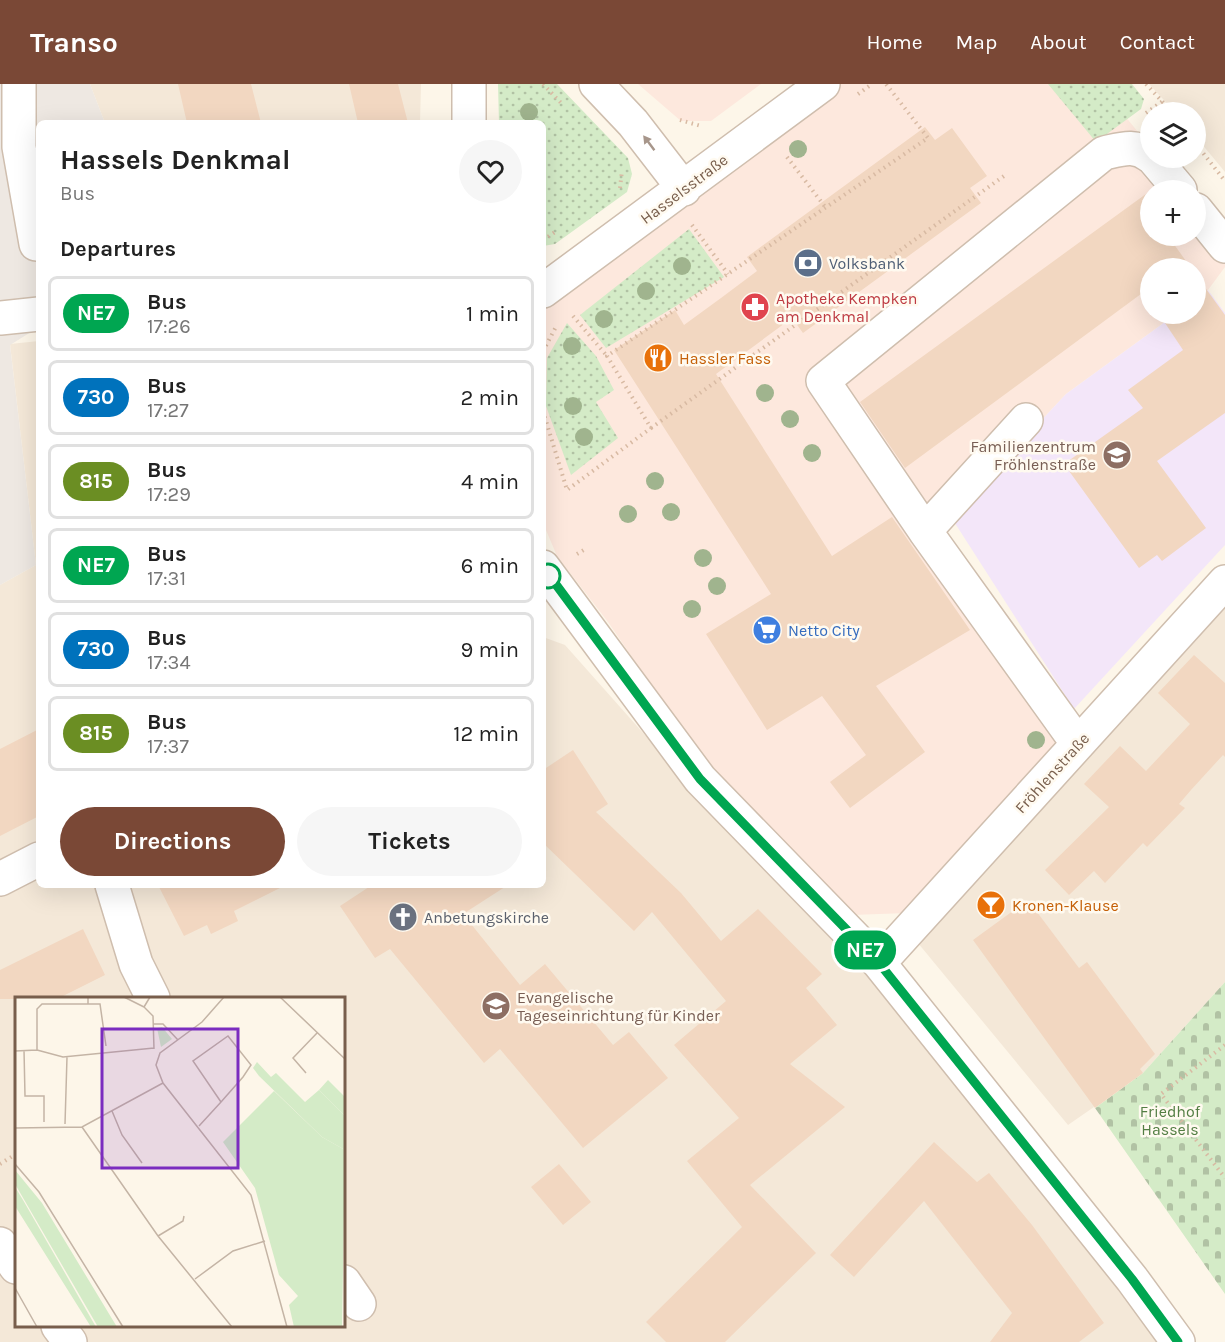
<!DOCTYPE html>
<meta charset="utf-8">
<style>
body{margin:0;font-family:Karla,sans-serif;background:#f6f6f6;color:#222;height:100vh;display:flex;flex-direction:column;font-size:22px;white-space:nowrap}
*{box-sizing:border-box;margin:0}
p{font-size:20px;color:#767676}
.icon{flex:none;width:33px;height:33px;fill:none;stroke:currentColor;stroke-width:2;stroke-linecap:round;stroke-linejoin:round}
.map{position:relative;flex:1;overflow:hidden}
.panel{position:absolute;left:36px;top:36px;width:510px;height:768px;display:flex;flex-direction:column;background:#fff;border-radius:9px;box-shadow:0 6px 24px #0002}
.panel>*{flex:none}
.badge{padding:0 12px;border-radius:20px;font-size:21px;line-height:39px}
.tools{position:absolute;left:1140px;top:18px;display:grid;gap:12px}
.tools a{display:grid;place-items:center;width:66px;height:66px;border-radius:50%;background:#fff;box-shadow:0 6px 24px #0002;font-size:30px}
.map>.badge{position:absolute;translate:-50% -50%;box-shadow:0 0 0 3px #fff}
h2{padding:0 24px;font-size:22px;line-height:54px}
.round{display:grid;place-items:center;flex:none;width:63px;height:63px;border-radius:32px;background:#f6f6f6}
.headline{display:flex;align-items:center;justify-content:space-between;height:102px;padding:0 24px}
h1{font-size:28px;font-weight:700;line-height:45px}
.cta{display:flex;gap:12px;margin-top:auto;padding:12px 24px}
.cta a{flex:1;height:69px;border-radius:36px;background:#7a4836;color:#fff;font-size:24px;font-weight:700;line-height:69px;text-align:center}
.cta a+a{background:#f6f6f6;color:#222}
ul{padding:0;list-style:none}
li{display:flex;align-items:center;gap:18px;height:75px;margin:0 12px 9px;padding:0 12px;border:3px solid #e0e0e0;border-radius:9px}
li div{flex:1}
li b{display:block;font-size:22px}
li em{font-style:normal}
li .badge{min-width:66px;font-weight:700;text-align:center}
header{display:flex;align-items:center;gap:36px;box-sizing:border-box;height:84px;padding:0 30px;background:#7a4836;color:#fff}
header strong{font-size:28px}
nav{display:flex;gap:33px;margin-inline-start:auto;font-size:21px}
.map>svg:first-child{display:block}
.residential{fill:#f4e8d8;fill-rule:evenodd}
.commercial{fill:#fde8dd}
.industrial{fill:#eee8e2}
.education{fill:#f3e6f9}
.grass{fill:url(#grass-dots)}
.cemetery{fill:url(#cemetery-stones)}
.building{fill:#f2d7c1}
.lines{fill:none;stroke-linecap:round;stroke-linejoin:round}
.minor-casing{stroke:#cfbeae;stroke-width:36}
.path{stroke:#d8baa3;stroke-width:4;stroke-dasharray:1.5 4.5;stroke-linecap:butt}
.minor{stroke:#fff;stroke-width:33}
.tree{fill:#a0b48e}
.oneway{fill:#a7968b}
.line-casing{stroke:#fff;stroke-width:14}
.line{stroke:#00a651;stroke-width:9}
.stop-dot{fill:#fff;stroke:#00a651;stroke-width:3}
.labels{text-anchor:middle;dominant-baseline:central;stroke-width:5;stroke-linejoin:round;paint-order:stroke}
.street-label{font-size:16px;fill:#785e4c;stroke:#fffaf0}
.service-label{font-size:16px;fill:#4e5e75;stroke:#fffaf0;text-anchor:start}
.health-label{font-size:16px;fill:#be3a42;stroke:#fffaf0;text-anchor:start}
.food-label{font-size:16px;fill:#c56008;stroke:#fffaf0;text-anchor:start}
.education-label{font-size:16px;fill:#785e54;stroke:#fffaf0;text-anchor:end}
.shop-label{font-size:16px;fill:#366cbe;stroke:#fffaf0;text-anchor:start}
.worship-label{font-size:16px;fill:#5b616d;stroke:#fffaf0;text-anchor:start}
.park-label{font-size:16px;fill:#537e43;stroke:#fffaf0}
.inset-road{fill:none;stroke:#c4b4a5;stroke-width:1.5}
.view{fill:#7b2cbf;fill-opacity:0.15;stroke:#7b2cbf;stroke-width:3}
.inset-edge{fill:none;stroke:#785e4c;stroke-width:3}
</style>
<header>
<strong>Transo</strong>
<nav><a>Home</a><a>Map</a><a>About</a><a>Contact</a></nav>
</header>
<div class="map">
<svg width="1225" height="1258" viewBox="0 0 1225 1258">
<defs>
<pattern id="grass-dots" width="8" height="8" patternUnits="userSpaceOnUse" patternTransform="scale(1.5)"><rect width="8" height="8" fill="#d4ebc7"/><path d="M2 2h.1M6 6h.1" fill="none" stroke="#b1c2a4" stroke-width="1.8" stroke-linecap="round"/></pattern>
<pattern id="cemetery-stones" width="16" height="16" patternUnits="userSpaceOnUse" patternTransform="scale(1.5)"><rect width="16" height="16" fill="#d4ebc7"/><path d="M2 7V4a2 2 0 0 1 4 0v3zM10 15v-3a2 2 0 0 1 4 0v3z" fill="#b1c2a4"/></pattern>
</defs>
<rect width="100%" height="100%" fill="#fdf6e9"/>
<path class="residential" d="M90,0H421L420,39H105Z
M1149,0H1225V88L1196,53V28H1175Z
M39,257V765L0,785V501L36,481L10,260Z
M1225,507V898L1143,989L1068,1041L913,853Z
M543,553L565,561L692,704L868,891L1164,1258H0V804L39,784V801H543ZM16,914H344V1242H16Z"/>
<path class="commercial" d="M638,0H761L711,37H681Z
M838,0H1099L1185,106H1150V152H1196L1225,157V183L1208,206L1196,215V184H1150V230H1176L1066,310L951,433L938,472L1069,658L908,829L851,831L710,687L608,538L557,472L543,439V227Z"/>
<path class="industrial" d="M0,0H90L105,39H39V243L10,261L36,481L0,501Z"/>
<path class="education" d="M1208,206L1225,229V461L1074,625L951,433L1066,310L1176,230H1196V215Z"/>
<path class="grass" d="M498,0H557L628,74L632,90L627,108L555,160L543,162V39H499Z
M1048,0H1132L1144,15L1141,25L1096,58Z
M689,145L724,193L606,264L580,231Z
M567,239L596,272L614,306L596,318L618,354L571,391L546,322L547,274Z"/>
<path class="cemetery" d="M1225,898V1210L1095,1024L1143,989Z"/>
<path class="building" d="M178,0H251L261,39H187Z
M349,0H398L408,39H358Z
M925,43L935,56L952,44L987,92L970,104L981,119L803,249L792,234L716,290L832,472L892,433L970,546L876,602L925,668L850,724L830,698L866,671L822,612L767,646L706,550L771,510L614,266L675,226L684,241L721,214L757,187L747,173Z
M1150,107V152H1168L1191,184H1150V216L1145,207L905,384L860,318Z
M1196,191L1225,231V329L1157,377L1206,444L1162,477L1157,471L1139,484L1064,380L1143,324L1128,306L1183,266L1159,230H1196Z
M1194,571L1225,599V673L1223,671L1191,706L1179,720L1185,724L1147,763L1143,759L1105,799L1094,787L1069,811L1045,786L1109,723L1084,700L1120,662L1146,687L1190,640L1158,609Z
M39,645V732L0,752V665Z
M573,666L608,720L596,728L681,809L721,857L758,825L822,890L806,904L837,941L790,980L845,1023L750,1101L816,1169L725,1258H666L646,1238L742,1143L687,1077L739,1034L674,961L726,917L652,828L634,847L543,759V686Z
M158,801H286L234,827L238,837L211,850L207,841L184,852Z
M372,801H508L463,830L520,901L545,880L613,961L629,948L668,994L583,1064L500,965L484,979L390,865L375,874L340,822Z
M1028,816L1079,884L1087,878L1155,970L1140,985L1143,989L1095,1024L973,856Z
M83,845L105,891L57,915H0V886Z
M934,1058L977,1098L989,1089L1032,1141L1104,1239L1079,1258H990L1012,1229L924,1117L854,1193L830,1171Z
M559,1080L591,1118L563,1141L531,1103Z"/>
<g class="lines">
<g class="minor-casing">
<path id="minor" d="M19,0V63L36,160
M596,0L633,39L684,105
M469,39V0
M1153,74L1180,106
M1196,126L1225,162
M543,207L823,0
M0,234L39,230
M925,447L1026,336
M543,483L700,695L879,879L1132,1195L1178,1258
M1078,660L925,447L823,297L1104,69C1122,65 1135,60 1150,72
M0,795L39,775
M112,801L136,880L153,914
M879,879L1225,498
M0,1160L16,1183
M344,1198L359,1220
M58,1242L70,1258"/>
</g>
<path class="path" d="M543,0L562,20
M1146,0L1172,28
M858,10L872,0
M1146,29L1163,17
M680,36L701,42
M1196,60L1225,97
M787,73L826,124
M620,104L622,87
M692,141L728,190
M543,156L555,148
M573,232L607,272
M543,267L557,241
M543,327L567,406L651,344L607,272L928,54L886,0
M651,344L1004,92
M577,470L587,464
M1225,961L1161,1010L1225,1094
M0,1080L16,1070"/>
<use href="#minor" class="minor"/>
</g>
<g class="tree">
<circle cx="529" cy="28" r="9"/>
<circle cx="798" cy="65" r="9"/>
<circle cx="682" cy="182" r="9"/>
<circle cx="646" cy="207" r="9"/>
<circle cx="604" cy="235" r="9"/>
<circle cx="572" cy="262" r="9"/>
<circle cx="765" cy="309" r="9"/>
<circle cx="573" cy="322" r="9"/>
<circle cx="790" cy="335" r="9"/>
<circle cx="584" cy="353" r="9"/>
<circle cx="812" cy="369" r="9"/>
<circle cx="655" cy="397" r="9"/>
<circle cx="671" cy="428" r="9"/>
<circle cx="628" cy="430" r="9"/>
<circle cx="703" cy="474" r="9"/>
<circle cx="717" cy="502" r="9"/>
<circle cx="692" cy="525" r="9"/>
<circle cx="1036" cy="656" r="9"/>
</g>
<defs><path id="oneway-solid" d="M-6-.8H1V-3.2L6.5 0L1 3.2V.8H-6Z" transform="scale(1.5)"/></defs>
<use class="oneway" href="#oneway-solid" transform="translate(649 59) rotate(-127)"/>
<g class="lines">
<g class="line-casing">
<path id="line" d="M543,483L700,695L879,879L1132,1195L1178,1258"/>
</g>
<use href="#line" class="line"/>
</g>
<defs>
<g id="bank-disc" transform="scale(1.5)"><circle r="9.5" fill="#5c6f8a" stroke="#fffaf0"/><path d="M-6-4H6V4H-6ZM0-2.3a2.3 2.3 0 1 0 0 4.6a2.3 2.3 0 1 0 0-4.6Z" fill="#fff"/></g>
<g id="pharmacy-disc" transform="scale(1.5)"><circle r="9.5" fill="#e0444e" stroke="#fffaf0"/><path d="M-2-6h4v4h4v4h-4v4h-4v-4h-4v-4h4Z" fill="#fff"/></g>
<g id="restaurant-disc" transform="scale(1.5)"><circle r="9.5" fill="#e8710a" stroke="#fffaf0"/><path d="M-5-6h1v4h1v-4h1v4h1v-4h1v5L-1.5 .5V6h-2V.5L-5-1ZM5-6V6H3V1.5H1.5Q1.5-4 5-6Z" fill="#fff"/></g>
<g id="school-disc" transform="scale(1.5)"><circle r="9.5" fill="#8d6e63" stroke="#fffaf0"/><path d="M0-5L7-2L0 1L-7-2ZM-4 1L0 2.5L4 1V4Q0 6-4 4Z" fill="#fff"/></g>
<g id="supermarket-disc" transform="scale(1.5)"><circle r="9.5" fill="#3f7fe0" stroke="#fffaf0"/><path d="M-6-5.5h2.5l.6 2H6L4.5 2H-2.5L-4.4-4H-6ZM-1.5 3.2a1.3 1.3 0 1 0 .1 0ZM3 3.2a1.3 1.3 0 1 0 .1 0Z" fill="#fff"/></g>
<g id="bar-disc" transform="scale(1.5)"><circle r="9.5" fill="#e8710a" stroke="#fffaf0"/><path d="M-6-5H6L.8 .8V4.5H3.5V6h-7V4.5H-.8V.8Z" fill="#fff"/></g>
<g id="church-disc" transform="scale(1.5)"><circle r="9.5" fill="#6b7280" stroke="#fffaf0"/><path d="M-1.2-6h2.4v3.5h3.3v2.4h-3.3V6h-2.4V-.1h-3.3v-2.4h3.3Z" fill="#fff"/></g>
</defs>
<g fill-rule="evenodd">
<use href="#bank-disc" x="808" y="179"/>
<use href="#pharmacy-disc" x="755" y="223"/>
<use href="#restaurant-disc" x="658" y="274"/>
<use href="#school-disc" x="1117" y="371"/>
<use href="#supermarket-disc" x="767" y="546"/>
<use href="#bar-disc" x="991" y="821"/>
<use href="#church-disc" x="403" y="833"/>
<use href="#school-disc" x="496" y="922"/>
</g>
<circle class="stop-dot" cx="548" cy="492" r="12"/>
<g class="labels">
<g class="street-label">
<text transform="translate(684 105) rotate(-37)">Hasselsstraße</text>
<text transform="translate(1052 689) rotate(-48)">Fröhlenstraße</text>
</g>
<g class="service-label">
<text x="829" y="179">Volksbank</text>
</g>
<g class="health-label">
<text x="776" y="214">Apotheke Kempken<tspan x="776" dy="18">am Denkmal</tspan></text>
</g>
<g class="food-label">
<text x="679" y="274">Hassler Fass</text>
<text x="1012" y="821">Kronen-Klause</text>
</g>
<g class="education-label">
<text x="1096" y="362">Familienzentrum<tspan x="1096" dy="18">Fröhlenstraße</tspan></text>
<text x="517" y="913" text-anchor="start">Evangelische<tspan x="517" dy="18">Tageseinrichtung für Kinder</tspan></text>
</g>
<g class="shop-label">
<text x="788" y="546">Netto City</text>
</g>
<g class="worship-label">
<text x="424" y="833">Anbetungskirche</text>
</g>
<g class="park-label">
<text x="1170" y="1027">Friedhof<tspan x="1170" dy="18">Hassels</tspan></text>
</g>
</g>
<g transform="translate(15 913)">
<rect width="330" height="330" fill="#fdf6e9"/>
<path d="M147,30L157,42L146,50L142,31ZM313,83L330,100V119L304,93ZM0,173L27,206L102,330H83L0,187ZM0,190L8,203L81,330H76L0,209Z" fill="#d4ebc7"/>
<path d="M259,94L307,140L330,153L327,330H279L274,308L283,299L264,278L240,191L208,145Z" fill="#d4ebc7"/>
<path d="M242,65L256,80L261,76L290,105L304,93L330,119V153L307,140L244,79L238,71Z" fill="#d4ebc7"/>
<path d="M304,98L322,116L313,126L294,108Z" fill="#d4ebc7"/>
<path class="inset-road" d="M73,0V7H85L91,49M109,0L129,10M135,0L129,10L138,19L139,52M209,0L187,25L145,56L141,68L148,86L236,198L272,330M265,0L330,62M139,27H148L163,43M9,53L10,99H29V125M22,53L48,60L139,51M0,54L22,53V12L27,7H73M291,76L278,61L302,36M97,114L107,138L127,166M50,127L52,60M184,129L206,105L228,80L236,68L213,39L178,64L206,105M67,130L143,239L217,330M0,131L67,130L148,86M0,167L24,195L108,330M143,239L168,224L169,219M180,282L218,254L250,244M0,291L22,330"/>
<path class="view" d="M87,32H223V171H87Z"/>
<rect width="330" height="330" class="inset-edge"/>
</g>
</svg>
<div class="tools">
<a><svg class="icon" aria-label="layers" viewBox="0 0 24 24"><path d="M12 4l9 5-9 5-9-5zM3 14l9 5 9-5"/></svg></a>
<a>+</a>
<a>−</a>
</div>
<b class="badge" style="left:865px;top:866px;background:#00a651;color:#fff">NE7</b>
<section class="panel">
<div class="headline"><div><h1>Hassels Denkmal</h1><p>Bus</p></div><a class="round"><svg class="icon" aria-label="heart" viewBox="0 0 24 24"><path d="M12 20l-8-8c-3-5 5-10 8-4 3-6 11-1 8 4z"/></svg></a></div>
<h2>Departures</h2>
<ul>
<li><span class="badge" style="background:#00a651;color:#fff">NE7</span><div><b>Bus</b><p>17:26</p></div><em>1 min</em></li>
<li><span class="badge" style="background:#0072bc;color:#fff">730</span><div><b>Bus</b><p>17:27</p></div><em>2 min</em></li>
<li><span class="badge" style="background:#6b8e23;color:#fff">815</span><div><b>Bus</b><p>17:29</p></div><em>4 min</em></li>
<li><span class="badge" style="background:#00a651;color:#fff">NE7</span><div><b>Bus</b><p>17:31</p></div><em>6 min</em></li>
<li><span class="badge" style="background:#0072bc;color:#fff">730</span><div><b>Bus</b><p>17:34</p></div><em>9 min</em></li>
<li><span class="badge" style="background:#6b8e23;color:#fff">815</span><div><b>Bus</b><p>17:37</p></div><em>12 min</em></li>
</ul>
<div class="cta"><a>Directions</a><a>Tickets</a></div>
</section>
</div>
